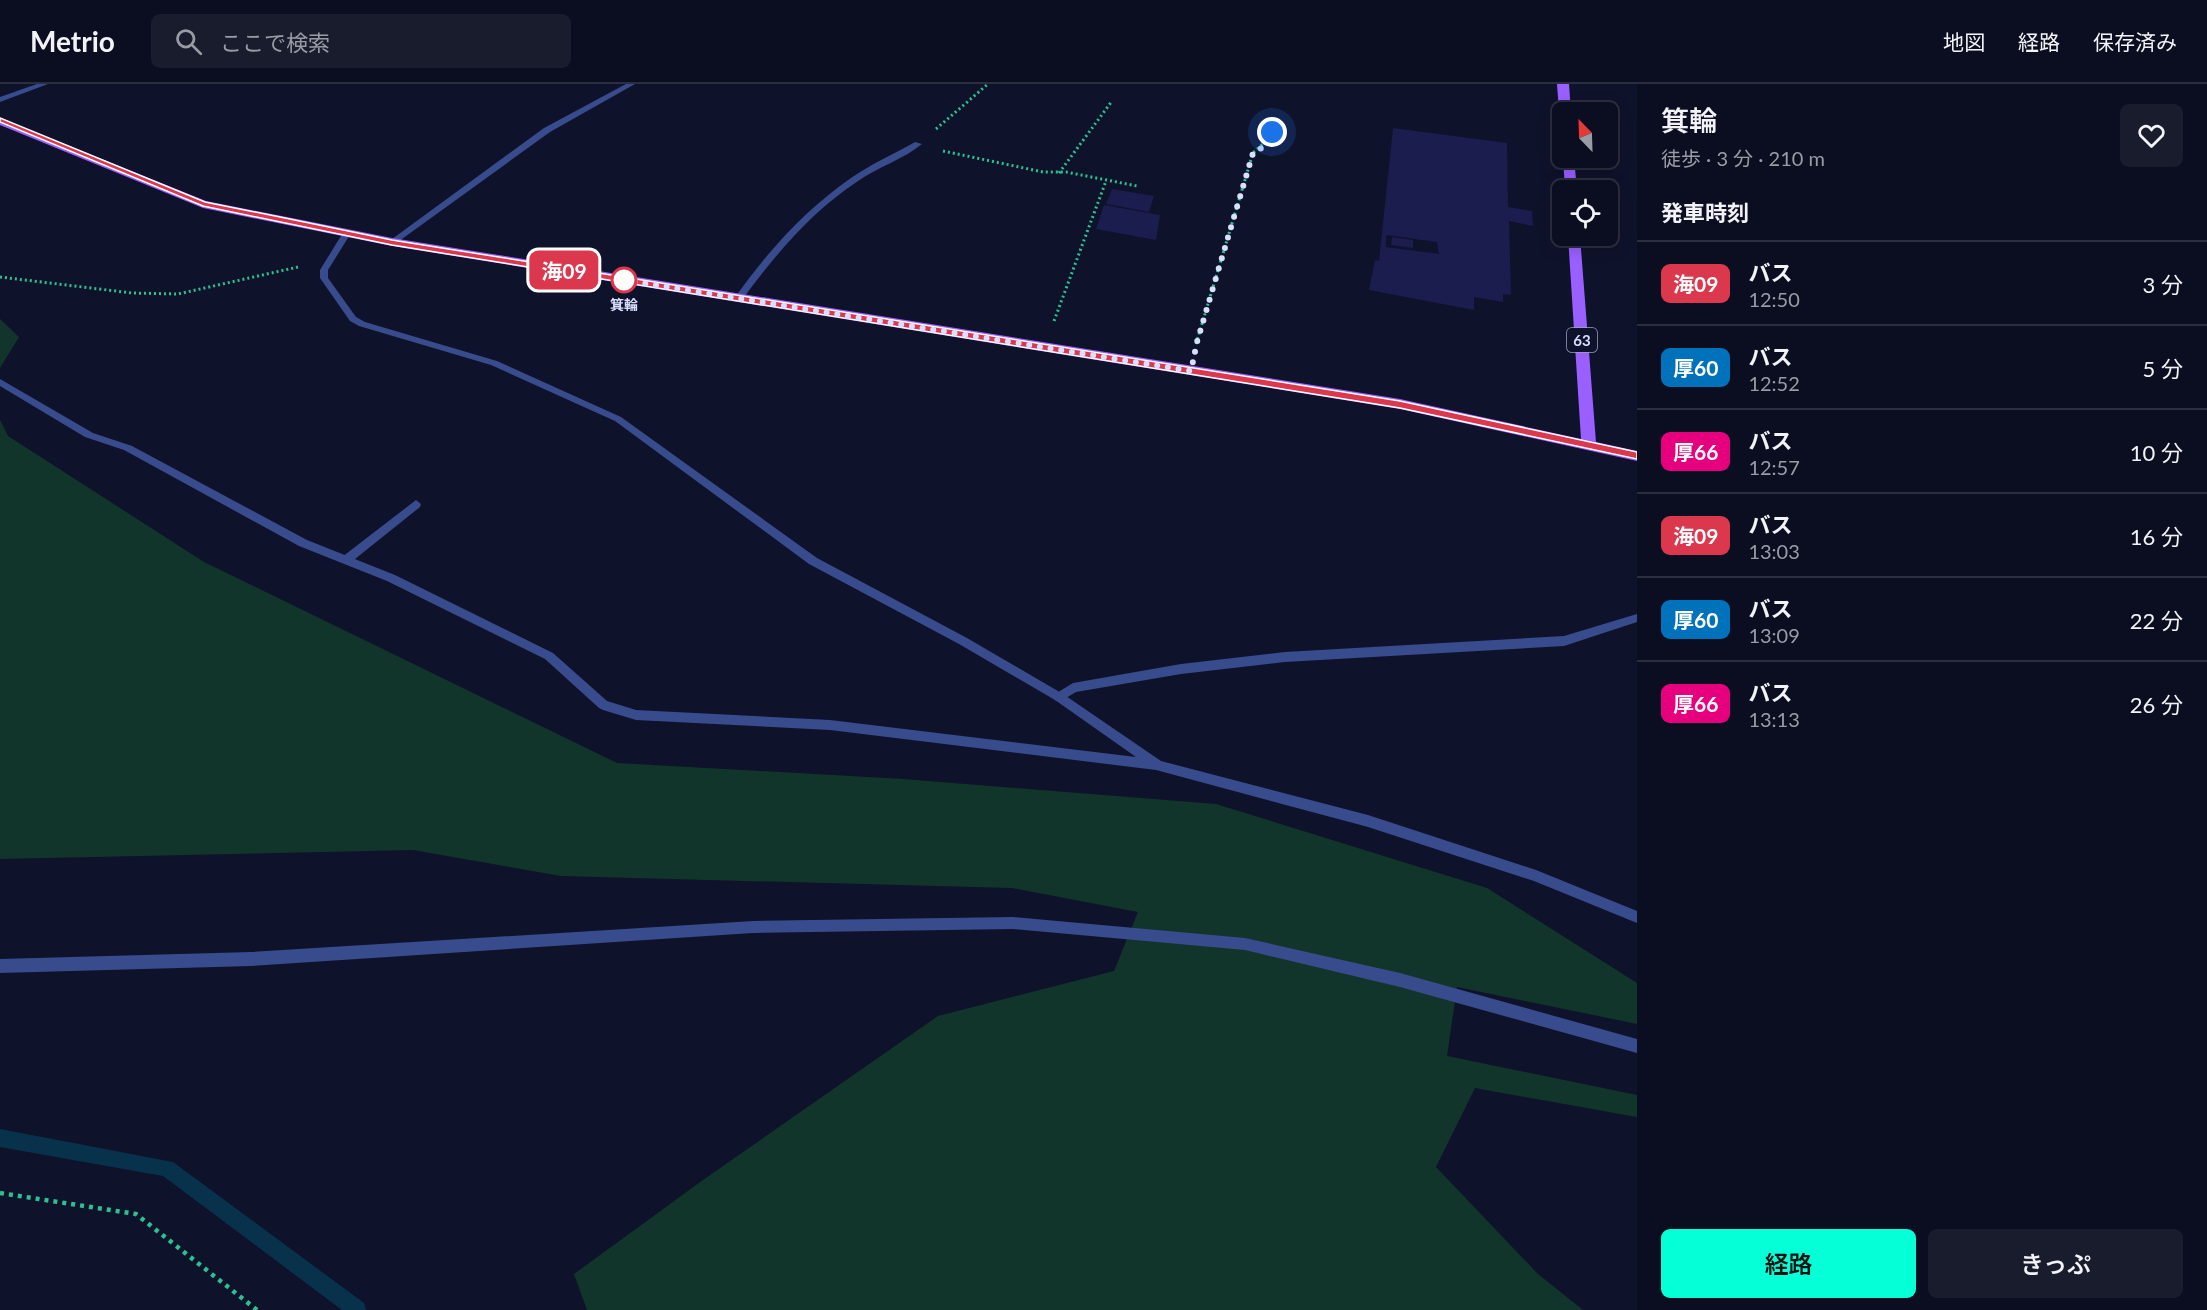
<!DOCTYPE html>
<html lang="ja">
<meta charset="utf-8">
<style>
body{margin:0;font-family:Lato,"Noto Sans JP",sans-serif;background:#191c2d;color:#f1f3f6;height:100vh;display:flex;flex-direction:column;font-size:22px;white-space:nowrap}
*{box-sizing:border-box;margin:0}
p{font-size:20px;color:#9a9ca5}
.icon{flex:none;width:33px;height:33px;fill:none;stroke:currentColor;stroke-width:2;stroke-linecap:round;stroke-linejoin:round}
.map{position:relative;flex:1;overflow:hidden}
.details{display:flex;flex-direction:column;background:#0b0e20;width:570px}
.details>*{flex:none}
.badge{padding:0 12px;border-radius:9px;font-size:21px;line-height:39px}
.needle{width:39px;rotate:337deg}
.fabs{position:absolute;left:1552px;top:18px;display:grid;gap:12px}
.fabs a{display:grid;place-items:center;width:66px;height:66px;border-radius:9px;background:#0b0e20;box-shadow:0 3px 15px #0003,0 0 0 2px #2b2e3e;font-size:30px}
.you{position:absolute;width:30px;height:30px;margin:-15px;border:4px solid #fff;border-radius:50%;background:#1a73e8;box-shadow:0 0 0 9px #1a73e833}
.map>.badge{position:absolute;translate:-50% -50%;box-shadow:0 0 0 3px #fff}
h2{padding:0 24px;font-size:22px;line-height:54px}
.round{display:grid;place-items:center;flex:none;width:63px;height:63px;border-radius:9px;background:#191c2d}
.summary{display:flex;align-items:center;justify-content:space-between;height:102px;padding:0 24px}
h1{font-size:28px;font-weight:600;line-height:45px}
.primary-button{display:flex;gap:12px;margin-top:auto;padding:12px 24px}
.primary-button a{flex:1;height:69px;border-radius:9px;background:#05ffd7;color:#111;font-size:24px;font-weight:600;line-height:69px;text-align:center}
.primary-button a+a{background:#191c2d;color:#f1f3f6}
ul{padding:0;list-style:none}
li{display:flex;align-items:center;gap:18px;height:84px;padding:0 24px;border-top:2px solid #2b2e3e}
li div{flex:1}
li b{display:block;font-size:22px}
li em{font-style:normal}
li .badge{min-width:66px;font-weight:700;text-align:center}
header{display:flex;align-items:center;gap:36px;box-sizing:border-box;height:84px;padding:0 30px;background:#0b0e20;border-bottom:2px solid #2b2e3e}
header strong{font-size:28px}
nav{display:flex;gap:33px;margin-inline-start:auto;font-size:21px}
.search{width:420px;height:54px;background:#191c2d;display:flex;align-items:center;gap:15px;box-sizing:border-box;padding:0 21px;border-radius:9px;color:#9a9ca5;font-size:22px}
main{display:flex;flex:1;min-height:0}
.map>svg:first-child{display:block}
.green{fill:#12352b}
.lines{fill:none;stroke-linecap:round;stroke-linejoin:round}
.stream{fill:#08324b;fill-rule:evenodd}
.building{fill:#1a1d4d;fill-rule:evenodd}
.path-far1{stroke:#2ac291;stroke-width:3;stroke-dasharray:2 3;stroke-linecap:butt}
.path{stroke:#2ac291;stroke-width:4.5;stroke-dasharray:4 5;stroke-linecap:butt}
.service{fill:#384b8c;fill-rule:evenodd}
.minor{fill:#384b8c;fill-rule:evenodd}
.tertiary{fill:#384b8c;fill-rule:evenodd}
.primary{fill:#9a60ff;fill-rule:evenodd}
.line{fill:#db374d;stroke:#fff;stroke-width:1.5}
.walk{stroke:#d9dfff;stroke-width:6;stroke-dasharray:0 10.8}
.stop-dot{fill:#fff;stroke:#db374d;stroke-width:3}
.labels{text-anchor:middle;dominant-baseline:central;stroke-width:4.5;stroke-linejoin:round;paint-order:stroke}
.far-stop-label{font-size:14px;font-weight:bold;fill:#d9dfff;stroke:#0f122b}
.shield{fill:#0f122b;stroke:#9ca2bf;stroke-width:1.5}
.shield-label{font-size:15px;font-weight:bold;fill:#d9dfff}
</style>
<header>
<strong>Metrio</strong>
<div class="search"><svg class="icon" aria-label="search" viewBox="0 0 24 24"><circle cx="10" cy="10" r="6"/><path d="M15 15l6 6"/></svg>ここで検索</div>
<nav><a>地図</a><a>経路</a><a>保存済み</a></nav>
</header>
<main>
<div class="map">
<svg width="1637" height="1226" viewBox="0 0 1637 1226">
<rect width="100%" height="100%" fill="#0f122b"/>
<path class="green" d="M0,235L19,253L0,284Z
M0,336L8,352L204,478L617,679L903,695L1216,720L1487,804L1637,899V940L1457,903L1447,972L1637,1011V1033L1475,1004L1436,1083L1538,1190L1583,1226H587L574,1190L703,1096L938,932L1114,887L1138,828L1012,804L561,792L413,766L0,775Z"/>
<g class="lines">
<path class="stream" d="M0,1045L173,1078L364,1219L366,1226H342L163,1092L0,1063Z"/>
</g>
<path class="building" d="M1393,44L1507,59L1508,123L1532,127L1533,142L1509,137L1511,211L1503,210V218L1474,213V226L1369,206L1375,176L1379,177ZM1386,151L1437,158L1439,170L1386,163Z
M1112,105L1154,112L1149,128L1106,120Z
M1104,121L1160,131L1156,156L1096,145Z
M1392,153L1413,156V164L1391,161Z"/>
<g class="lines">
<path class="path-far1" d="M936,45L988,0
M943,67L1043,88H1066L1137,102
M1059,89L1112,17
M0,193L132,209L178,210L298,183
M1054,237L1106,97
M1196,260L1253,69L1269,54L1274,32"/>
<path class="path" d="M0,1109L136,1130L257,1226"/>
<path class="service" d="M37,0H48L0,18V13Z
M915,58L922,60C904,75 878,83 858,97C811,128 775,171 742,216H736V212C768,167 805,126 851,94C871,80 894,70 915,58Z
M416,416L421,420L420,423L350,479H342L341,476L342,473Z
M1637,530V538L1564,562L1285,578L1181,590L1076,608L1059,618L1055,616L1053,613L1055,610L1073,599L1181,580L1285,568L1564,552Z"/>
<path class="minor" d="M626,0H635L550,48L395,160L388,158L544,44Z
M347,146L351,149L328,186V194L356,233L365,238L497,277L621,333L817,474L967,554L1063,610L1161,677L1368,731L1536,786L1637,827V839L1534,797L1368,743L1156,686L830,646L636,636L603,626L599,624L545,575L387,497L299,462L124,366L85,353L0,302V295L93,349L132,362L307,456L395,491L553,569L607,617L636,626L830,636L1136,673L1055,616L959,560L809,480L615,337L491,281L359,242L350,237L320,194V186L344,147Z"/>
<path class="tertiary" d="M1013,833L1245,854L1400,889L1637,955V969L1400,903L1245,866L1013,845L753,849L251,882L0,889V875L251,868L753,837Z"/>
<path class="primary" d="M1557,0H1569L1571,28H1563V31L1559,28Z
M0,34L206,117L392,154L1400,315L1581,355L1568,152H1580L1596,358L1637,367V377L1400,325L392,162L203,124L0,41Z
M1563,73L1574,74L1577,106H1565Z"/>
</g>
<path class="line" d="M0,34L205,118L285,134L392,156L1400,317L1637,368V375L1400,324L392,161L203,122L0,38Z"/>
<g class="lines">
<path class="walk" d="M624,196L1191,287L1197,258L1253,69L1265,62L1272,48"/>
</g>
<circle class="stop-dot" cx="624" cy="196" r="12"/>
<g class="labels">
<g class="far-stop-label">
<text x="624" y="220">箕輪</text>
</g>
<rect class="shield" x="1567" y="244" width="30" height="24" rx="4.5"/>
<g class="shield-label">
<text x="1582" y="256">63</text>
</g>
</g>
</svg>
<div class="fabs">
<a><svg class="needle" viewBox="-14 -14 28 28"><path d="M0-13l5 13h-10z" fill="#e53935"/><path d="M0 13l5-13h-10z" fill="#9a9ca5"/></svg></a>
<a><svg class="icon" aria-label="locate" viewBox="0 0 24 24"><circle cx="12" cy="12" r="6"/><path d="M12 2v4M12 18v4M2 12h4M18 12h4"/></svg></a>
</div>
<div class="you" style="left:1272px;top:48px"></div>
<b class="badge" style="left:564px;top:186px;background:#db374d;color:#fff">海09</b>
</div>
<section class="details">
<div class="summary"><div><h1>箕輪</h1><p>徒歩 · 3 分 · 210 m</p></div><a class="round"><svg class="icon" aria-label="heart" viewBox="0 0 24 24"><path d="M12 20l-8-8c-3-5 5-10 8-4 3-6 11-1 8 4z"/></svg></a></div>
<h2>発車時刻</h2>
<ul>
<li><span class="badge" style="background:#db374d;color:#fff">海09</span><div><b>バス</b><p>12:50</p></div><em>3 分</em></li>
<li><span class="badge" style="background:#0072bc;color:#fff">厚60</span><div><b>バス</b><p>12:52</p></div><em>5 分</em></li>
<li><span class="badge" style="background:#e6007e;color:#fff">厚66</span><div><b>バス</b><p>12:57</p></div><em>10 分</em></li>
<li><span class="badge" style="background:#db374d;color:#fff">海09</span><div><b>バス</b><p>13:03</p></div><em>16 分</em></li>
<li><span class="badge" style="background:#0072bc;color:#fff">厚60</span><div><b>バス</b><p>13:09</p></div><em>22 分</em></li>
<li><span class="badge" style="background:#e6007e;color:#fff">厚66</span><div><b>バス</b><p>13:13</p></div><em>26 分</em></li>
</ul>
<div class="primary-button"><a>経路</a><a>きっぷ</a></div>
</section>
</main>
